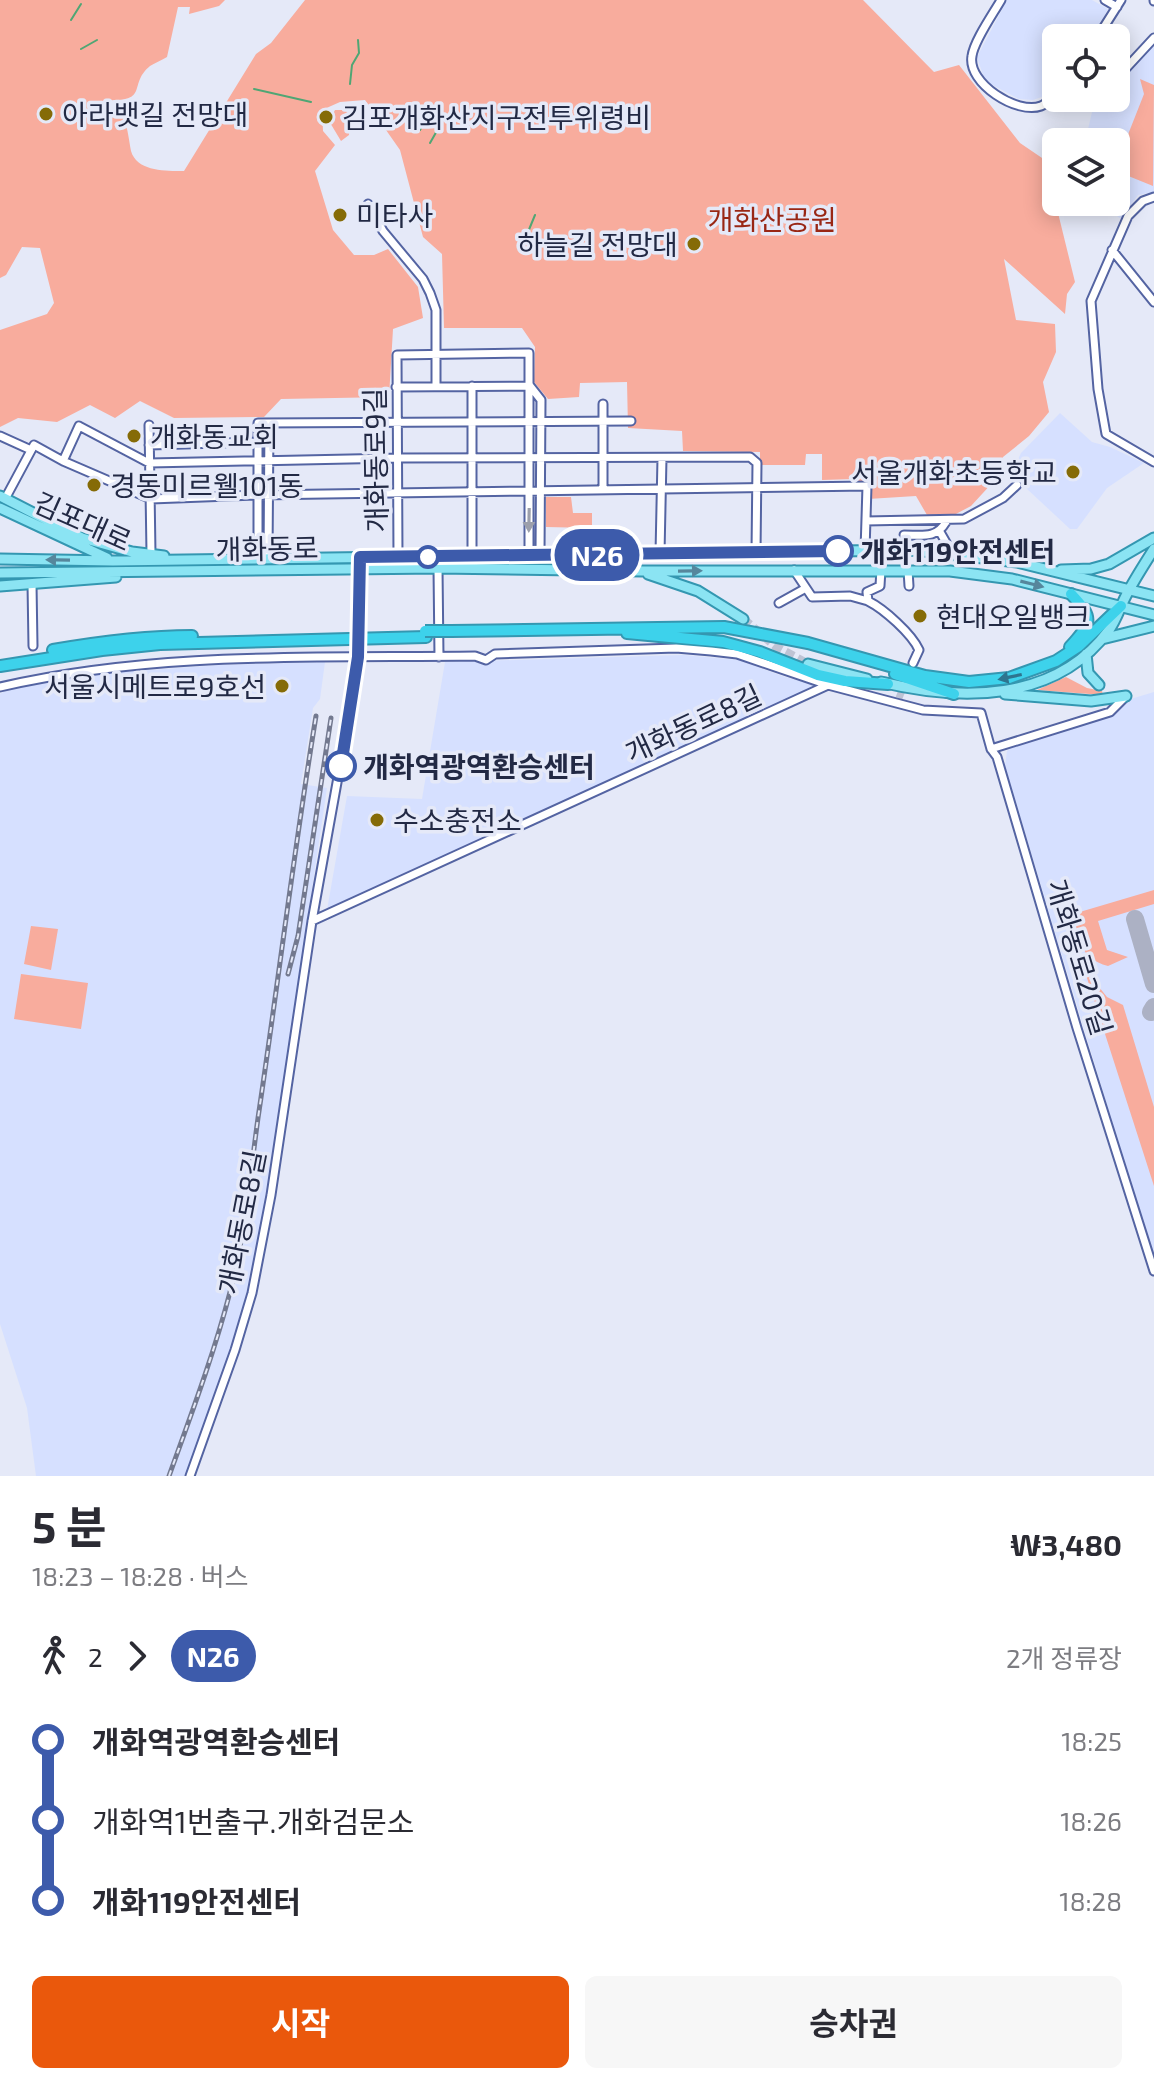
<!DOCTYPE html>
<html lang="ko">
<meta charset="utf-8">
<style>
body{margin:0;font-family:"Exo 2","Noto Sans KR",sans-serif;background:#f7f7f7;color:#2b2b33;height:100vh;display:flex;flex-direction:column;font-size:30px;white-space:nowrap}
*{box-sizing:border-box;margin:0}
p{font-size:26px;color:#7c7c81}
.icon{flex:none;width:44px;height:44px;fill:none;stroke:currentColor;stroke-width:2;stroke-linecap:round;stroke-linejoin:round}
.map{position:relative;height:1476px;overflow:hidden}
.panel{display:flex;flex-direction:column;background:#fff;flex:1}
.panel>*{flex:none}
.badge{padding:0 16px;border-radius:26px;font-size:28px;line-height:52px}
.controls{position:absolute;left:1042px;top:24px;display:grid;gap:16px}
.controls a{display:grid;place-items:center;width:88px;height:88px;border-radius:12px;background:#fff;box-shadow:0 4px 20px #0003;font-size:40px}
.map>.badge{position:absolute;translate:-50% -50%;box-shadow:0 0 0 4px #fff}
.legs{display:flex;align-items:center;gap:12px;height:88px;padding:0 32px;font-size:26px}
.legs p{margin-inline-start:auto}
.summary{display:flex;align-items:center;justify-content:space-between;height:136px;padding:0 32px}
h1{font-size:44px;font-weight:700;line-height:60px}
.primary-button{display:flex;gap:16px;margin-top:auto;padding:16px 32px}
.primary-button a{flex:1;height:92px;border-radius:12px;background:#ea580c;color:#fff;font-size:32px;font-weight:700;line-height:92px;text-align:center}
.primary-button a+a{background:#f7f7f7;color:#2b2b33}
ul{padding:0 32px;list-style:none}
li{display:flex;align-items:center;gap:28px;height:80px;font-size:30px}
li i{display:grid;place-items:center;width:12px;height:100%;margin:0 10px;background:currentColor}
li i::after{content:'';width:20px;height:20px;margin:-10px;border:6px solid;border-radius:50%;background:#fff}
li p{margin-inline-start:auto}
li:first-child i{background:linear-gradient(#0000 50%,currentColor 0)}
li:last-child i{background:linear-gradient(currentColor 50%,#0000 0)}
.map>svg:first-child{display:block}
.built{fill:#d6e0ff}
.green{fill:#f8ac9d}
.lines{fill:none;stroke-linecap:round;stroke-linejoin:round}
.stream{stroke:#4fa674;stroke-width:2}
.taxiway{stroke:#acb1c4;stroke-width:18}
.minor-tunnel{stroke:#bec3d4;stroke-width:7;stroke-dasharray:7 3.5;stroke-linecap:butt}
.major-tunnel{stroke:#bec3d4;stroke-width:9;stroke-dasharray:9 4.5;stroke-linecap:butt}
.minor-casing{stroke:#5464a2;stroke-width:11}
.major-casing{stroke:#3497b1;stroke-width:13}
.highway-casing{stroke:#3497b1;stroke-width:14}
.minor{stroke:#fff;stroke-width:7}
.major{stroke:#8be4f3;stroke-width:9}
.highway{stroke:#3dd2eb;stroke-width:10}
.rail-casing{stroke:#73798f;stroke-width:5}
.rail{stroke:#e5e9f8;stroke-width:2;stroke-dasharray:6;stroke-linecap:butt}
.highway-bridge-casing{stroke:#3497b1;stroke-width:14;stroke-linecap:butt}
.highway-bridge{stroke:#3dd2eb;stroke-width:10}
.oneway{fill:#9c9fab}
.oneway2{fill:#56869c}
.oneway3{fill:#2e758f}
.line-1-casing{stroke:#fff;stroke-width:18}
.line-1{stroke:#3d5bab;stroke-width:12}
.poi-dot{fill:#856b07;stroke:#e5e9f8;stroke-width:3}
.stop-1-dot{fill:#fff;stroke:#3d5bab;stroke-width:4}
.labels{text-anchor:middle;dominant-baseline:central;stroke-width:7;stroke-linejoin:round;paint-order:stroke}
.poi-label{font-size:28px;fill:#222944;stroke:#e5e9f8;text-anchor:start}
.park-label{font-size:28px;fill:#992715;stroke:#e5e9f8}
.street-label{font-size:28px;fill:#222944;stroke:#e5e9f8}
.stop-label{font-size:28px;font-weight:bold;fill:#222944;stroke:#e5e9f8;text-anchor:start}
</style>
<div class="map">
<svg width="1154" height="1476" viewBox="0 0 1154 1476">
<rect width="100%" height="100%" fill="#e5e9f8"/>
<path class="built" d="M1007,0H1092L1108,9L1092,38H1056V90L1053,93L1033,100L1019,99L985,81L977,57Z
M1154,42V192L1138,195L1121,219L1098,202H1116V142H1085L1092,112L1105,98H1116V85Z
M1060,413L1092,442L1110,447L1144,463L1107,488L1077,529H1070L1011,474L1021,453Z
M683,655L739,660L785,677L817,685L327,910L347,796L422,799L445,662Z
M325,662L320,699L313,708L301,784L327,788L259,1246L235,1337L186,1476H36L27,1408L0,1324V694L6,690L80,675L221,665Z
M1154,692V1261L1005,766L1007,751L1013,745L1111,713L1124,701Z"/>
<path class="green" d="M0,0H225L219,6L189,14L190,7H178L167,57C162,60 155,63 150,66C127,85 151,102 105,100L102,109L124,118C128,130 129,140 131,151C137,172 167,171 184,171L256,54L271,43L305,0H863L934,72L959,65L1020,143L1045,160L1075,282L1067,294L1065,314L1004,259L1016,320L1055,324L1056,352L1043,382L1049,412L1029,436L1003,457L994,481L971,506L954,515H927L916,496L868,499L865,486L854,479L822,480V454H806L805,465H760V452L683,451L682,431L628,428L627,382L580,383L579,397L548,399L534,382L535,347L522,328H444L442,254L423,237L400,150L365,100L340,102L322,110L323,131L335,145L315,171L333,230L354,255H374L388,249L418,287L423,318L393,329L389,397L281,399L264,417L174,418L140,401L115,418L90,405L57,422L18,418L0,427V330L47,314L54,303L40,248L22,247L6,275L0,278Z
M1140,79L1154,85L1153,186L1116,171V165L1144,94Z
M335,110H345L350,115L349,135L341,141L329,121Z
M546,497H571L573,513H592V528L546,527Z
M1066,677L1087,688L1102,691L1103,695L1037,690Z
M1154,890V904L1098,921L1107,950L1128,957L1108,966C1079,958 1080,940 1073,914Z
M31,926L58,929L51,970L24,964Z
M1087,972L1107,997L1123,1005L1154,1107V1186L1086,975Z
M21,974L88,983L81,1029L14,1019Z"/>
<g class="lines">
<path class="stream" d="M71,20L81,4
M81,49L97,40
M350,84L352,65L359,53L358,40
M254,89L311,102
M420,130L428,114
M430,143L438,129
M528,232L535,215"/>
<path class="taxiway" d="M1135,919L1154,984
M1151,1012L1154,1007"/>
<path class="minor-tunnel" d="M899,698L913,663"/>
<path class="major-tunnel" d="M743,619L778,648L808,664"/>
<g class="minor-casing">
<path id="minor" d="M1001,0C993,14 974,41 972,56C967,83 1017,115 1041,106C1046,104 1052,98 1056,95
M1105,0L1117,7
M1154,0V1
M1097,38L1121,0
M1116,79L1154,38
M1090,98L1092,100L1098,98
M1154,197L1143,201L1128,216L1091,301L1098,389L1106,434L1154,462
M368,204L383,231L423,279L430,293L436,310V386
M1112,250L1154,302
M472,386V556
M530,386L541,400L540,555
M396,387L530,386
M603,404V489
M149,425L151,553
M0,436L31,450
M149,445L258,442
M63,461L79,426L149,463L397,458L750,457L757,463L756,553
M5,499L34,445L63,461L151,499L258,495L867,486L865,551
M866,521L964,519L1003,498L1017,485
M940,532L952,553
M904,550V535C922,535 936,539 946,522
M660,554L662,458
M398,557L397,355L529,353V556
M258,558V423L631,421
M268,558L269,423
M438,568L439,657
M881,569L880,586L867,592L868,601C884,609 912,634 919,650L913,663
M794,570L812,597L850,596L868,601
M908,570L909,586
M32,584L33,646
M779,603L806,588
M359,627L360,557
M0,687C155,651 317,658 475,656L486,660L495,654L676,648L711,651L737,654L828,685
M991,749L1110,712L1125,697
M312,921L828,685L923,710L981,713L991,749L997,757L1077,1028L1154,1271
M190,1476L235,1350L252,1293L271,1195L312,921L338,777"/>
</g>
<g class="major-casing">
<path id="major" d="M0,496L82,538L132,552L164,556
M0,508L107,558
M0,559L113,561L914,550L1017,562L1154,596
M1061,570L1091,569L1109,564L1154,538
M0,573L438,568L642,571H950L1012,579L1154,615
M648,574L698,591L743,619
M0,586L116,577
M1102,639L1154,626
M1086,654L1088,673L1099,685
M808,664L867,679
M881,682C960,701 1055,703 1109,630C1117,619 1121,604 1128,592C1136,577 1145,563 1154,549
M1005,694L1091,701L1126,696"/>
</g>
<g class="highway-casing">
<path id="highway" d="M451,631L724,627L808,643L925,676L969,682L1009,678L1056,661L1079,646L1121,606
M627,633L723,642L760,652L818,675L845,681L888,684
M1070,647C1092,623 1094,618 1071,594
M53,650C99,642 145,636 192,636
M0,666L102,650L160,644L426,637
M895,674L954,694"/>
</g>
<use href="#minor" class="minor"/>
<use href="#major" class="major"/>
<use href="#highway" class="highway"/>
<g class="rail-casing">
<path id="rail" d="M288,974L298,936L331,718
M169,1476C191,1415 214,1354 230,1292C245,1235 250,1176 258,1118C278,984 294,850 316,716"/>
</g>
<use href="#rail" class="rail"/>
<g class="highway-bridge-casing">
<path id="highway-bridge" d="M425,631H451"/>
</g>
<use href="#highway-bridge" class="highway-bridge"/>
</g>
<defs><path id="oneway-solid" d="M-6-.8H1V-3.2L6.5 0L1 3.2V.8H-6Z" transform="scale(2)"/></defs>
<use class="oneway" href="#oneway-solid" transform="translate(529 520) rotate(91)"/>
<g class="oneway2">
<use href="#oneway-solid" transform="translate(58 560) rotate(-179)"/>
<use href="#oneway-solid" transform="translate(690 571) rotate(-1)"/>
<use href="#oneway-solid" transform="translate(1032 584) rotate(14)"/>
</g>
<use class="oneway3" href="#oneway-solid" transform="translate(1010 677) rotate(168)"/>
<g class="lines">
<g class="line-1-casing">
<path id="line-1" d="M341,766L358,657L360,557L838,551"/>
</g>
<use href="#line-1" class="line-1"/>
</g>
<g class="poi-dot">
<circle cx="46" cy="114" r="8"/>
<circle cx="326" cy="117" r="8"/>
<circle cx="340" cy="215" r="8"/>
<circle cx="694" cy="244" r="8"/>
<circle cx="134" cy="436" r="8"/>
<circle cx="1073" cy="472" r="8"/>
<circle cx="94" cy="485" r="8"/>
<circle cx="920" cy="616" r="8"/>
<circle cx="282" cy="686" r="8"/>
<circle cx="377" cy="820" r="8"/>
</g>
<g class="stop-1-dot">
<circle cx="838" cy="551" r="14"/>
<circle cx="428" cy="557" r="10"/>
<circle cx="341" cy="766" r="14"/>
</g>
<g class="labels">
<g class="poi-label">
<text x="62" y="114">아라뱃길 전망대</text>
<text x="342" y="117">김포개화산지구전투위령비</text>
<text x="356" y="215">미타사</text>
<text x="678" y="244" text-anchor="end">하늘길 전망대</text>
<text x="150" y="436">개화동교회</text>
<text x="1057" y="472" text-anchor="end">서울개화초등학교</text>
<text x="110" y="485">경동미르웰101동</text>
<text x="936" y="616">현대오일뱅크</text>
<text x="266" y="686" text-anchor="end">서울시메트로9호선</text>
<text x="393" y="820">수소충전소</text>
</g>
<g class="park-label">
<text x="772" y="219">개화산공원</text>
</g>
<g class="street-label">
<text transform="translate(375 460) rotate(-91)">개화동로9길</text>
<text transform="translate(83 521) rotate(24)">김포대로</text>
<text transform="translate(267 548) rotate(-1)">개화동로</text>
<text transform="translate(693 723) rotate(-25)">개화동로8길</text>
<text transform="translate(1080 957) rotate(73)">개화동로20길</text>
<text transform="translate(241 1222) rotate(-79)">개화동로8길</text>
</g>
<g class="stop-label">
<text x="860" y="551">개화119안전센터</text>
<text x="363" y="766">개화역광역환승센터</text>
</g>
</g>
</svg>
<div class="controls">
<a><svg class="icon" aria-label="locate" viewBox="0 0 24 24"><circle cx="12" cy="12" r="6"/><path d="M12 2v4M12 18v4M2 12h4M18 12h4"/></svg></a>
<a><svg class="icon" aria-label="layers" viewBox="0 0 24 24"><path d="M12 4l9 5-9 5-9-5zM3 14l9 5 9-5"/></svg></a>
</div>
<b class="badge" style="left:597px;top:555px;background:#3d5bab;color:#fff">N26</b>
</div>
<section class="panel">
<div class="summary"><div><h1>5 분</h1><p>18:23 – 18:28 · 버스</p></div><b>₩3,480</b></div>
<div class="legs"><svg class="icon" aria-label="walk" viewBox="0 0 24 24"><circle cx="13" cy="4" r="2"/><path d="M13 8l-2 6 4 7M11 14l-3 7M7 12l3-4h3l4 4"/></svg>2<svg class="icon" aria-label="forward" viewBox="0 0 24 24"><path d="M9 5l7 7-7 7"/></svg><b class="badge" style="background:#3d5bab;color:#fff">N26</b><p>2개 정류장</p></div>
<ul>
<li><i style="color:#3d5bab"></i><b>개화역광역환승센터</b><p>18:25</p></li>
<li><i style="color:#3d5bab"></i><span>개화역1번출구.개화검문소</span><p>18:26</p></li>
<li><i style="color:#3d5bab"></i><b>개화119안전센터</b><p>18:28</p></li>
</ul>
<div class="primary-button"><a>시작</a><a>승차권</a></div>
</section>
